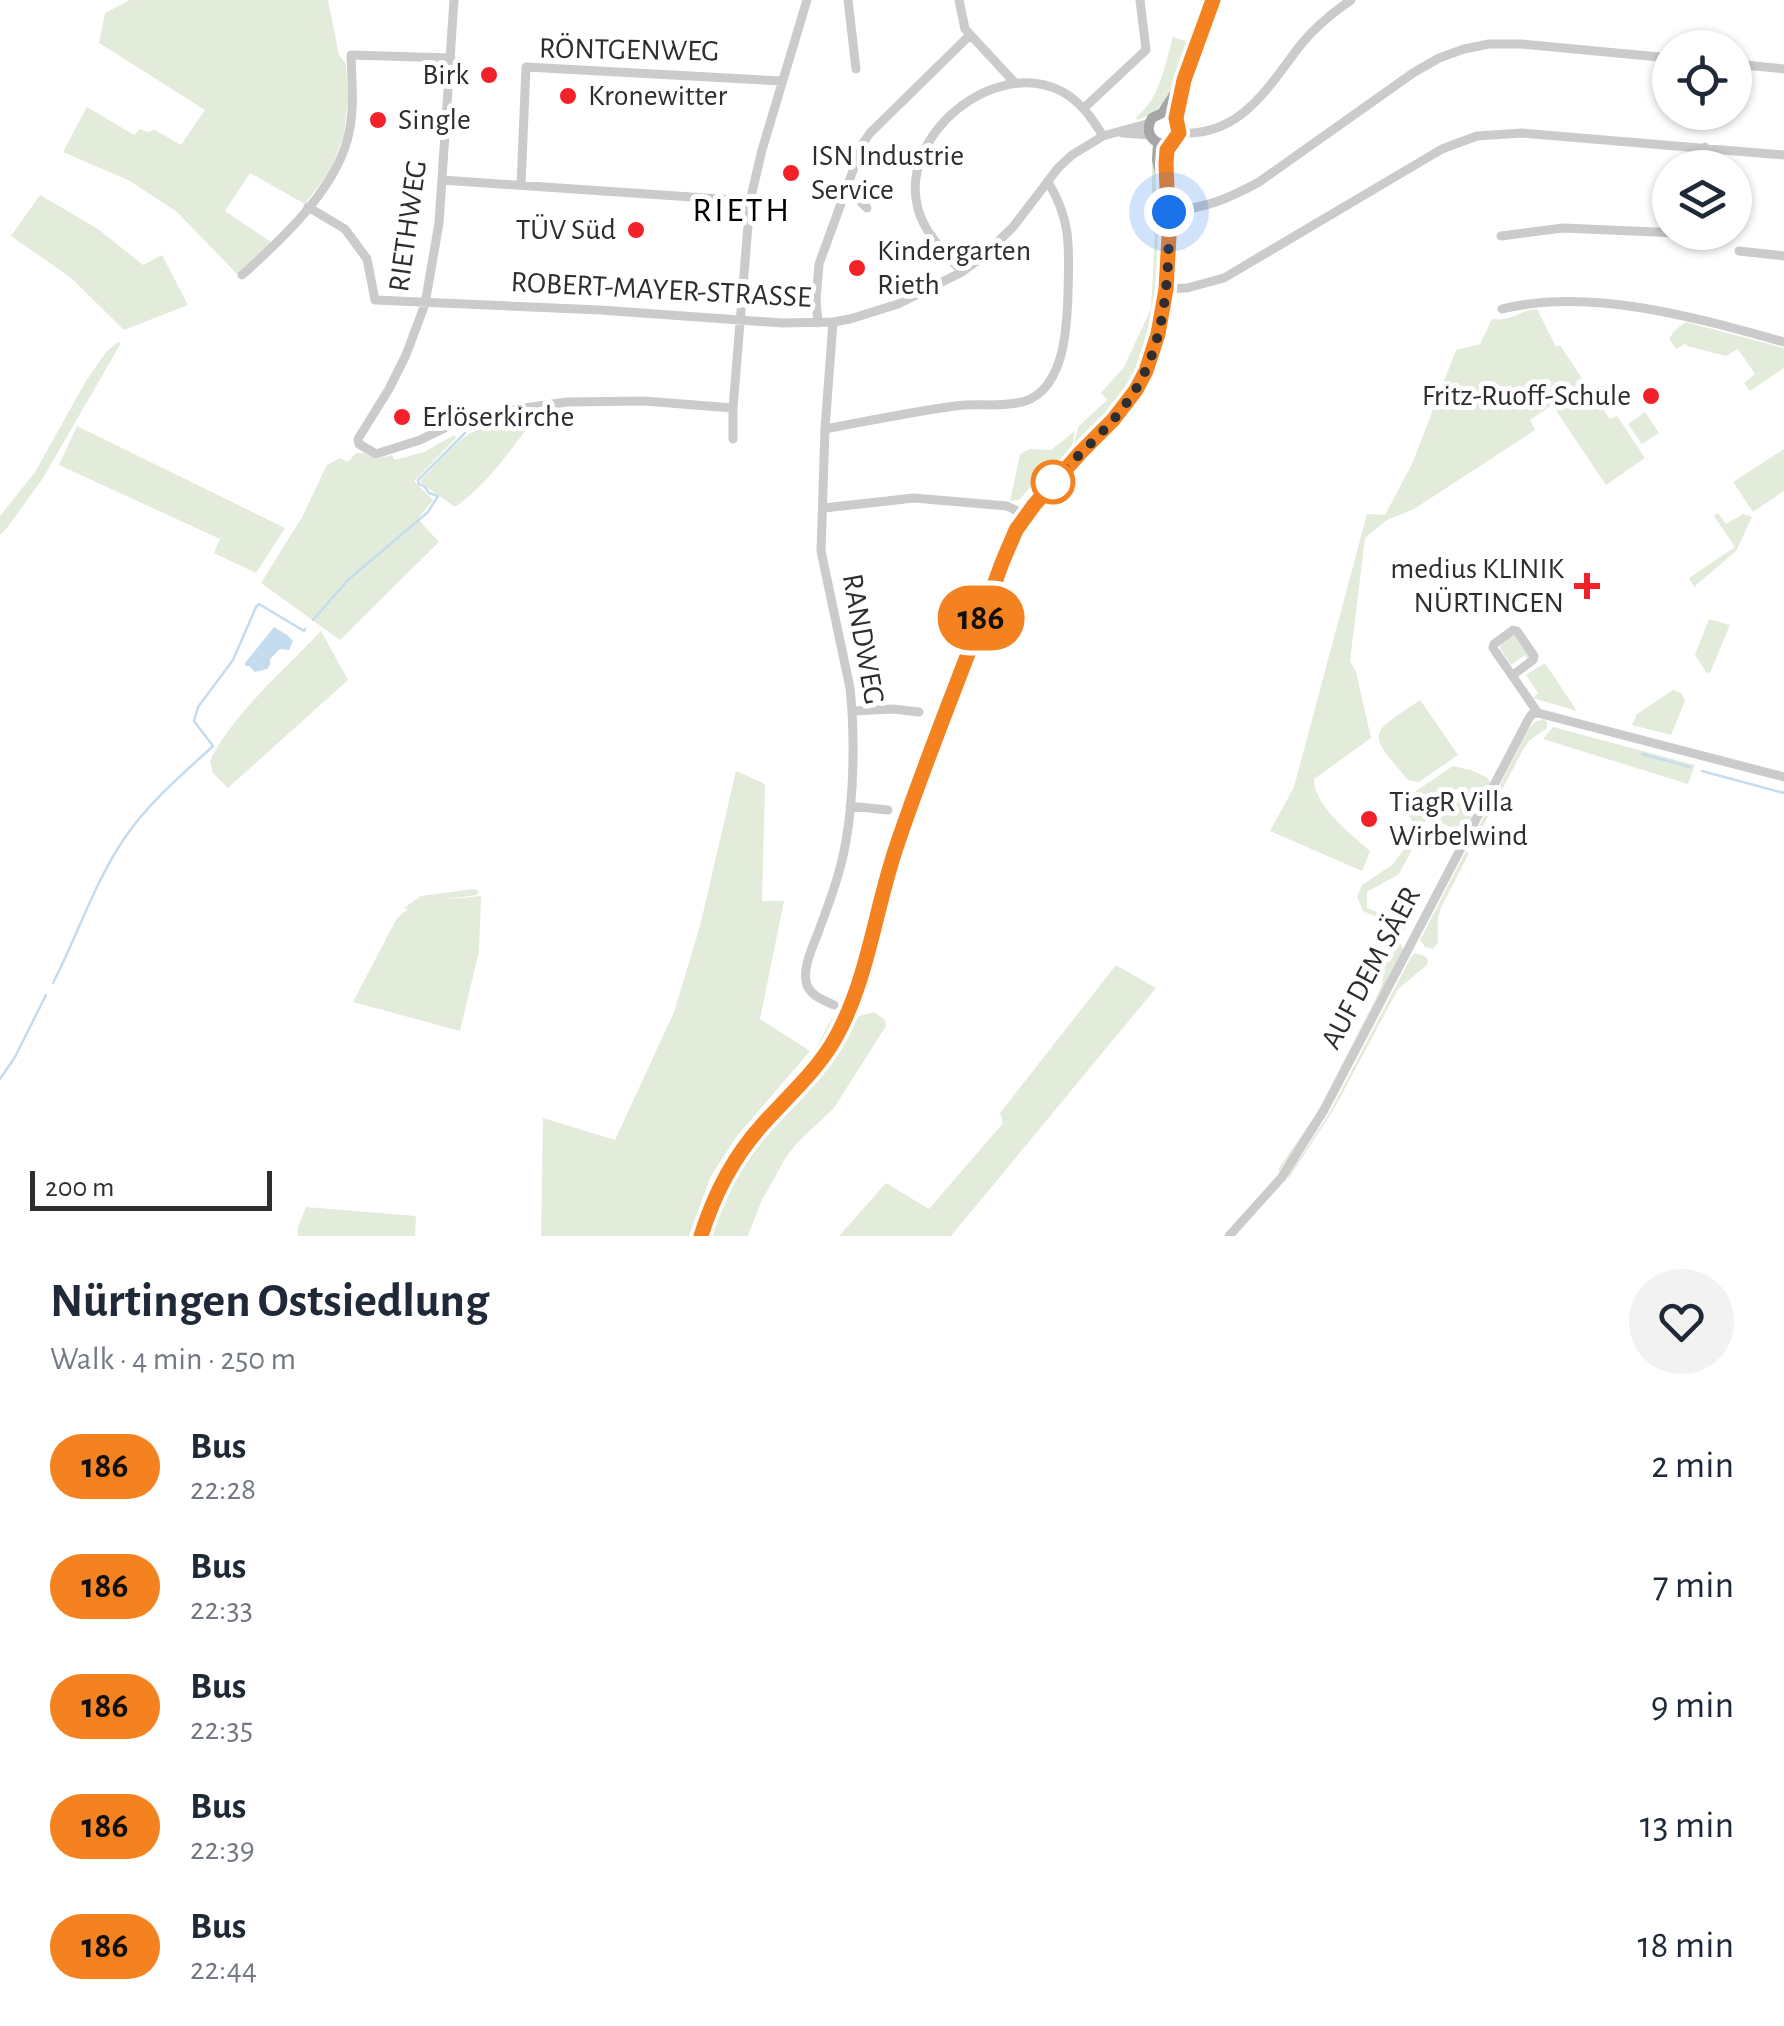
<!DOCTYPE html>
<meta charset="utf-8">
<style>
body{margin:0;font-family:"Alegreya Sans",sans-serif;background:#f2f2f3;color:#1f2937;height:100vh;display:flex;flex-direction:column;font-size:38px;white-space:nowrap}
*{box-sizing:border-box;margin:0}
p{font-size:32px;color:#747a83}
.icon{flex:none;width:55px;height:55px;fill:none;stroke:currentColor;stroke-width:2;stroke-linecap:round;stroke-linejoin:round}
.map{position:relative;height:1236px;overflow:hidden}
.sheet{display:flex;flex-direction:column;background:#fff;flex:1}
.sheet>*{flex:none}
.badge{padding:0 20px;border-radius:32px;font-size:35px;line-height:65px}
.fabs{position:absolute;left:1652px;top:30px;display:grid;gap:20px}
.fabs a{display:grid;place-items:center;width:100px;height:100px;border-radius:50%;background:#fff;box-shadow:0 2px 8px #0004;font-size:50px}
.scale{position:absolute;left:30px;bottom:25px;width:242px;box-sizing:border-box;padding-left:10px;border:5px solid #2e2e2e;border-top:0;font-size:28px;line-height:35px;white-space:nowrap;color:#2e2e2e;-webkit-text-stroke:8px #fff;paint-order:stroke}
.you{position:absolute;width:50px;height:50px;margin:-25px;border:8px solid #fff;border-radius:50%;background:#1a73e8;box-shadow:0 0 0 15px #1a73e833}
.map>.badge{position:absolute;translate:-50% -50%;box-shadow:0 0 0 5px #fff}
.round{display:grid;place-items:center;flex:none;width:105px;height:105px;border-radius:52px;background:#f2f2f3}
.overview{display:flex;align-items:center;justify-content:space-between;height:170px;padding:0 50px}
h1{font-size:48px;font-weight:600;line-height:75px}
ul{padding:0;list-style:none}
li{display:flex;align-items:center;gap:30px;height:120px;padding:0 50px}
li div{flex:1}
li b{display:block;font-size:38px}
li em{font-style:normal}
li .badge{min-width:110px;font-weight:700;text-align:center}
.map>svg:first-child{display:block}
.green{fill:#e3ecda}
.water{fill:#c4dcee}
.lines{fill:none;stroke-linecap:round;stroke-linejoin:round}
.stream{stroke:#c4dcee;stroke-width:2.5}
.minor{stroke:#cbcbcb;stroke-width:9}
.major{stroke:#a6a6a6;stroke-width:10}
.line-casing{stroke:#fff;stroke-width:22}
.line{stroke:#f58220;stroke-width:15}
.walk{stroke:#2e2e2e;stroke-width:10;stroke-dasharray:0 18}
.poi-dot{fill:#f3212a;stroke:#fff;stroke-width:4}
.stop-dot{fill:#fff;stroke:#f58220;stroke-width:5}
.labels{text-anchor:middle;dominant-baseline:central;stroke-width:10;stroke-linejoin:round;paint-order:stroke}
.street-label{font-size:30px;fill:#2e2e2e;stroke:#fff}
.poi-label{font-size:30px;fill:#2e2e2e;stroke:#fff;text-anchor:start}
.quarter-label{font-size:35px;letter-spacing:2.5px;fill:#000;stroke:#fff}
</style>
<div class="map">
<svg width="1784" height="1236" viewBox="0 0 1784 1236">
<rect width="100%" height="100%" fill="#fff"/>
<path class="green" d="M130,0H328L339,55L346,64L348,98L344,135L330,171L305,204L250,173L225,211L271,242L237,274L177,212L130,181L63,152L87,107L134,135L140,129L147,132L155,130L181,145L205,110L99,43L105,13Z
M1173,37L1188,42C1179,70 1170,112 1137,120L1136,117C1160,99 1165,64 1173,37Z
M1152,148C1154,155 1154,162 1155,170C1157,186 1162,201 1163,217C1167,273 1160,342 1131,391C1118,413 1096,431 1078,449L1074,444L1078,427L1107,400L1101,393L1124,367L1151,309L1155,235L1152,231Z
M40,195L98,229L143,265L162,255L188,305L124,330L70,277L11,236Z
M1537,309L1556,347L1560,345L1585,383L1530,420L1535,430L1414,509L1387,520L1365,538L1350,661L1356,672L1371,738L1314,779C1313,805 1352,835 1370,851L1362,871L1270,831L1294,787L1367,514L1385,515L1412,464L1456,350L1480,344L1492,319C1514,322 1518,310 1537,309Z
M1686,322L1784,348V368L1750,391L1744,383L1755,374L1738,349L1726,356L1687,346L1685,344L1676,349L1669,339L1674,331Z
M118,342L121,343L43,478L7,528L0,535V516L35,472L86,381L106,352Z
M1588,387L1610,419L1617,416L1645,458L1606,485L1555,409Z
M1137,398L1138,407L1076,473L1073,471C1093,445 1118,424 1137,398Z
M1645,412L1659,433L1642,444L1628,424Z
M526,420L531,423C508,453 486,486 455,507L421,483V480C436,465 451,446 469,434C485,425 508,424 526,420Z
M77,426L285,528L256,573L214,553L220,539L59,465Z
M1075,431L1071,452L1044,472L1019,500L1010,501L1020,454L1030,449L1051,450Z
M454,435L456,438L414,481L433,500L418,519L439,542L340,640L261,583L302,517L327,465L340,458L348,462L356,453H364L376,459L392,455L395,460L424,452Z
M1784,449V491L1753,512L1733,482Z
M1718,513L1726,524L1743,514L1752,517L1736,551L1694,587L1689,578L1735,547L1714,516Z
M1709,619L1730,625L1710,673L1706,672L1695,655Z
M321,631L348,680L228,788L213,773L210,761C231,716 286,668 321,631Z
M1513,635L1518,636L1531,655L1529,661L1525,655L1511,665L1500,648L1501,643Z
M1545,663L1577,711L1533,698L1538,693L1526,675Z
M1673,690L1681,693L1685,701L1671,735L1632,725L1637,714Z
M1420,700L1458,755L1419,782L1408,780C1367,731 1367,736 1420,700Z
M1544,719L1547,722V728L1530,740L1524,748L1471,849L1468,848L1529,728L1535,722Z
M1553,727L1695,765L1688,784L1543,739Z
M1453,766L1471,770L1488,778L1490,783L1461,840L1448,833L1450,827L1434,819L1426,820L1421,827L1413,822L1406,812L1410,795Z
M736,771L765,784L762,901H784L760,1019L810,1051L737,1136L711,1176L689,1236H541L543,1118L615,1140L674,1012L700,926Z
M1411,840H1417L1399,874L1367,892V908L1398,921L1400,917L1405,915L1409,922L1406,930L1363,911L1357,897L1362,885L1392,865Z
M1466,851L1469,853L1441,908L1438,917V942L1433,949L1425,947L1420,940Z
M474,889L479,891L477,895L440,900L481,896L479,951L460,1031L353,1002L397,918L408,909L404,908L421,896Z
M1391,942L1401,944L1404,952L1319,1115L1279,1172V1168L1317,1113L1375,1000C1377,995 1380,990 1382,984C1386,969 1382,954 1391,942Z
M1415,953L1425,956L1428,960L1427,965L1398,989L1334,1109L1289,1178L1288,1176L1330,1112L1411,957Z
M1116,965L1156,988L951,1236H839L886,1183L929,1209L1003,1123L1000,1113Z
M843,1006L846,1008L817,1059L745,1138L726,1164L713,1189L697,1236H693L708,1191L735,1144L813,1053L831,1020L837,1013L840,1014Z
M874,1012L885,1020L886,1026L834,1108L797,1143L786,1157L761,1202L748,1236H708C720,1201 734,1168 756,1139C775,1114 800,1094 820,1071C834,1055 843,1037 852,1018Z
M306,1207L416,1216L415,1236H298V1227Z"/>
<path class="water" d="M274,627L287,635L293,641L289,650L280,649L270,659V665L267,669L255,672L249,666H245V663Z"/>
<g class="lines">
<path class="stream" d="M313,620L348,580L428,512L438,496L429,493L425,487L419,484L418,480L465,433
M1642,754L1690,767
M1702,771L1784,793
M53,983C78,935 94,882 126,836C149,802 183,774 213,746L194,721L198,707L233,660L256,607L259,604L304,631L305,629
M0,1079L15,1057L46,995"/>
<path class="minor" d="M454,0L439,223L425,304L406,355L389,389L358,439L359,444L376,454L420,440L455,423L518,409L567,402L644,401L733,408
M848,0L856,69
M959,0L965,29L1015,83
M1735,64L1784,69
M1084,108L1146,50L1140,0
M1122,133L1150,135
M1179,133C1240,137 1267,89 1299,47C1313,29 1332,13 1351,0
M1705,147L1706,168
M442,180L750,201
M521,185L526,67L782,81
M846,187L867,208
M308,207L345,229L367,259L375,300L600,310L783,323L833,322L850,319L898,304L962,272L981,258L1013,227L1058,168L1072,155L1103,136L1150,123
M1169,212C1207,207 1226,200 1259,182L1413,73L1439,58L1464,49L1489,44H1522L1670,58
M1501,236L1563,228L1701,234V232
M1739,251L1784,256
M962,272C945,253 925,234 918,209C898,136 993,57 1061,91C1080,101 1092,118 1103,136
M242,275C281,240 332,193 347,141C355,113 352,83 351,55L451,58
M1166,289L1187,288L1224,278L1442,149L1477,136L1522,133L1784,155
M1502,309C1591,287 1698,318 1784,342
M833,322L825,429L821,551L850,688C855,734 854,796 846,841C841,871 830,901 819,930C814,945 803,965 806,981C808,995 823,1000 834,1005
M818,323L816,300L819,264L863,143L870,133L970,35
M825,429C868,421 911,412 955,406C975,403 996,407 1017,403C1064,396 1067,330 1068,293C1069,249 1072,221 1048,182
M733,439V408L750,201L762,150L807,0
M824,508L914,498L1007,506L1026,515
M1513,675L1533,660L1534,656L1517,631L1513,630L1494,644L1493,648L1538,713L1784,777
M853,711L893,709L919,712
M850,806L888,810
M1229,1236L1282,1177L1324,1110L1528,720L1532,714L1538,713"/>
<path class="major" d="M1158,143L1157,160L1162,182
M1170,143H1158C1148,137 1146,128 1152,118L1162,113L1181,84
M701,1236C714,1194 733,1157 763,1124C788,1096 818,1070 836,1037C868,979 875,910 896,848C928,752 969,659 1001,563C1025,503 1072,465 1114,419C1177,349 1168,250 1166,164L1167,150L1179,133L1180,128L1175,118L1184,80L1213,0"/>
</g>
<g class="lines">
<g class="line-casing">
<path id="line" d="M701,1236C714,1194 733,1157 763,1124C788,1096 818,1070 836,1037C868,979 875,910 896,848C928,752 968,658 1002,563L1016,530L1034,505L1081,452L1113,420L1136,390L1146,371L1158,334L1166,289L1169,236L1166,164L1167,150L1179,133L1176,118L1184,80L1213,0"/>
</g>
<use href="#line" class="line"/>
<path class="walk" d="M1053,482C1077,455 1107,431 1128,401C1167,347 1169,276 1169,212"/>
</g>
<g class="poi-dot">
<circle cx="489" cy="75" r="10"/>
<circle cx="568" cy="96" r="10"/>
<circle cx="378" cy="120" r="10"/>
<circle cx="791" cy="173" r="10"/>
<circle cx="636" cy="230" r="10"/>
<circle cx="857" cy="268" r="10"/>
<circle cx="1651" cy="396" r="10"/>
<circle cx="402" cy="417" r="10"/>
<path d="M1582 571h10v10h10v10h-10v10h-10v-10h-10v-10h10z"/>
<circle cx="1369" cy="819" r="10"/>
</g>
<circle class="stop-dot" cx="1053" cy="482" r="20"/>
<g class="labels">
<g class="street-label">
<text transform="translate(629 50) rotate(1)">RÖNTGENWEG</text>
<text transform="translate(408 226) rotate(-82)">RIETHWEG</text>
<text transform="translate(661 290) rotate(3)">ROBERT-MAYER-STRASSE</text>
<text transform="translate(863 639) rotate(80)">RANDWEG</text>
<text transform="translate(1371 968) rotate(-62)">AUF DEM SÄER</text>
</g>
<g class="poi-label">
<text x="469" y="75" text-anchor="end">Birk</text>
<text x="588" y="96">Kronewitter</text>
<text x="398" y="120">Single</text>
<text x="811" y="156">ISN Industrie<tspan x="811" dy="34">Service</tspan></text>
<text x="616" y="230" text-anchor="end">TÜV Süd</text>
<text x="877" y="251">Kindergarten<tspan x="877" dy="34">Rieth</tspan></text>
<text x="1631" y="396" text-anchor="end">Fritz-Ruoff-Schule</text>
<text x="422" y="417">Erlöserkirche</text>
<text x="1564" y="569" text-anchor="end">medius KLINIK<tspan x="1564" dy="34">NÜRTINGEN</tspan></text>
<text x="1389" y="802">TiagR Villa<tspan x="1389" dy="34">Wirbelwind</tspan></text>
</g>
<g class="quarter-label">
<text x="742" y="210">RIETH</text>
</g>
</g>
</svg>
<div class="fabs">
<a><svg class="icon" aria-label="locate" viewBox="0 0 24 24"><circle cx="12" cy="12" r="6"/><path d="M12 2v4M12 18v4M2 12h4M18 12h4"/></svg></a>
<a><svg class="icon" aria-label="layers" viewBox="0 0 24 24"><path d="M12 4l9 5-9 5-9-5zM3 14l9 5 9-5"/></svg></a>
</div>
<div class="scale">200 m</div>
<div class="you" style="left:1169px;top:212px"></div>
<b class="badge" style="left:981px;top:618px;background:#f58220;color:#111">186</b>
</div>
<section class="sheet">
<div class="overview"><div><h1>Nürtingen Ostsiedlung</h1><p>Walk · 4 min · 250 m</p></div><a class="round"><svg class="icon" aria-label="heart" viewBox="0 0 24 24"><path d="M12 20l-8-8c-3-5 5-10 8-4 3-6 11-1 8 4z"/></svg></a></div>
<ul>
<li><span class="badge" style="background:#f58220;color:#111">186</span><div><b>Bus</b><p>22:28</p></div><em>2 min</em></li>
<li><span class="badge" style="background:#f58220;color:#111">186</span><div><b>Bus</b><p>22:33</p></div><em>7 min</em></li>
<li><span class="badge" style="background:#f58220;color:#111">186</span><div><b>Bus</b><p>22:35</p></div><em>9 min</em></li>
<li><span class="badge" style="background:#f58220;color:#111">186</span><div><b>Bus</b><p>22:39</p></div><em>13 min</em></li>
<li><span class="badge" style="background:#f58220;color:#111">186</span><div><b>Bus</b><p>22:44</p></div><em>18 min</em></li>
</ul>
</section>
